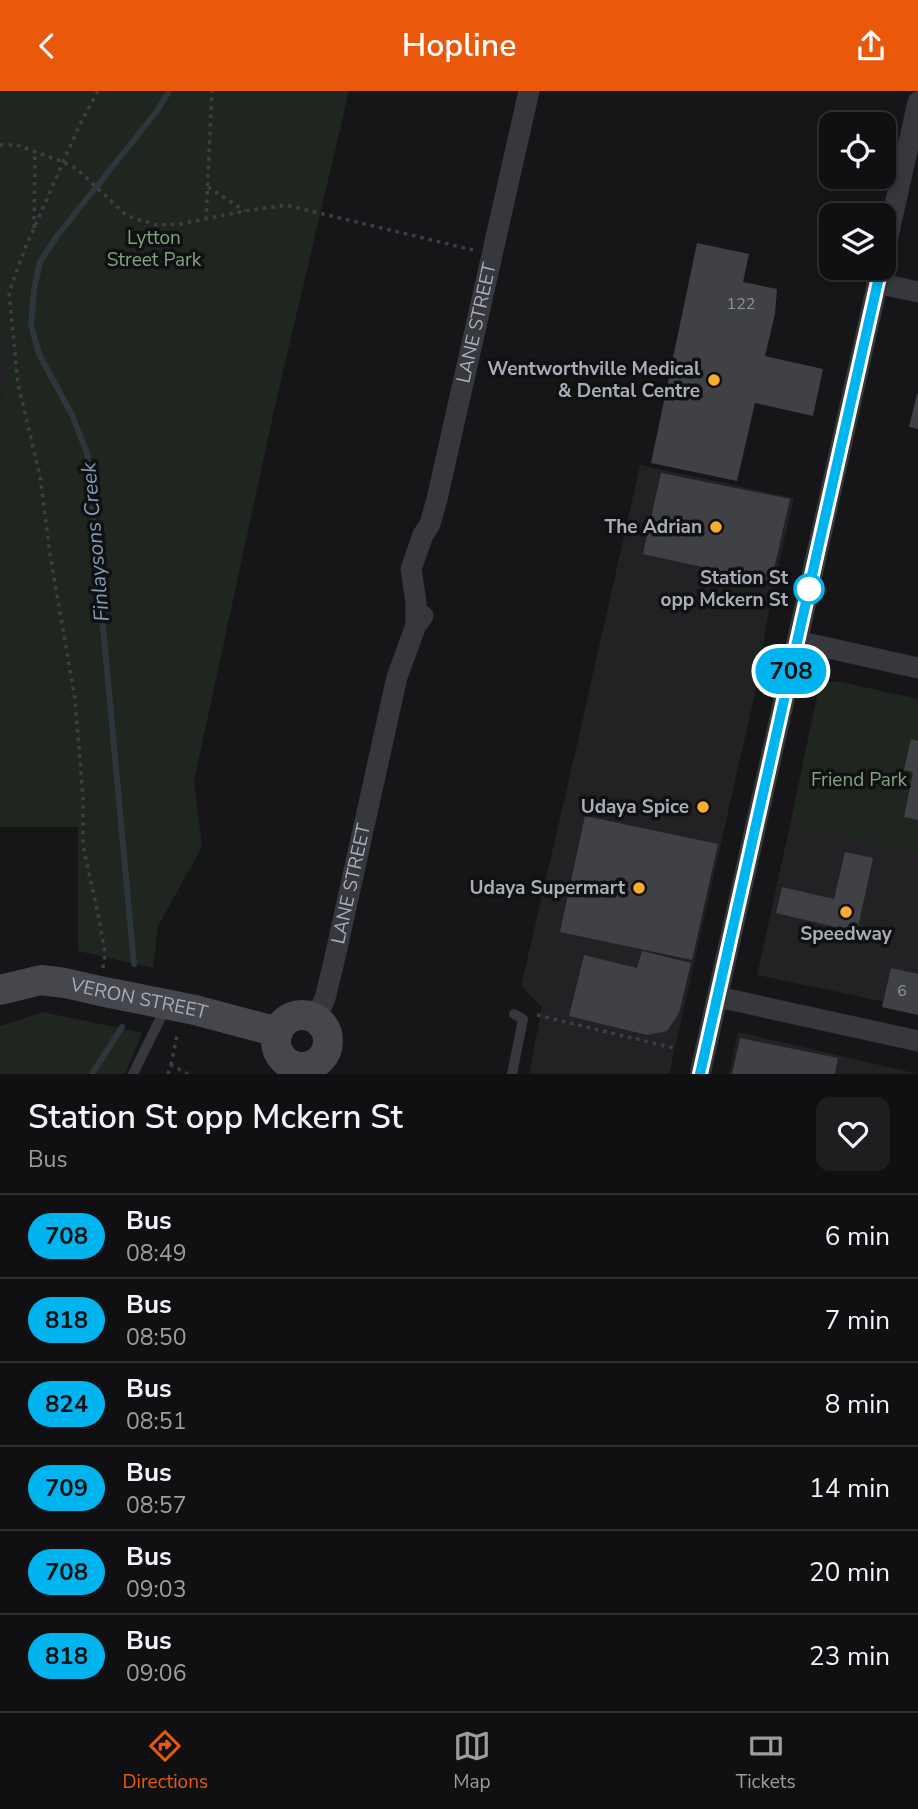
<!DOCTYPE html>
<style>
body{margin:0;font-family:"Nunito Sans",sans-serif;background:#1e1e20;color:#f1f3f6;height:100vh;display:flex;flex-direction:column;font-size:26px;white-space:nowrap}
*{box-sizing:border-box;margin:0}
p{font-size:23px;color:#9c9d9f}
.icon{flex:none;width:38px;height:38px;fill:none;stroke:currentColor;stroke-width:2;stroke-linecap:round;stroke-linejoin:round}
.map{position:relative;height:983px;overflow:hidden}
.panel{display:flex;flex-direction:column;background:#101012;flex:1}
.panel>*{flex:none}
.badge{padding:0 14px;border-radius:23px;font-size:24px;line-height:46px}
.controls{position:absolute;left:819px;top:21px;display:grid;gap:14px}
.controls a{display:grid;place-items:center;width:77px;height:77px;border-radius:14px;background:#101012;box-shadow:0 4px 10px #0003,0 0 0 2px #303032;font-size:35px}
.map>.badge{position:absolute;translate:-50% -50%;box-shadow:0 0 0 4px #fff}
.round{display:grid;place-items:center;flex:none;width:74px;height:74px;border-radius:14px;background:#1e1e20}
.headline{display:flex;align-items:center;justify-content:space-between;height:119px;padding:0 28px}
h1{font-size:33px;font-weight:600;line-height:52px}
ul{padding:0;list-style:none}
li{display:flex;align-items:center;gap:21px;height:84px;padding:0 28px;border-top:2px solid #303032}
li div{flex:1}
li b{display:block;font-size:26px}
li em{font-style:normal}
li .badge{min-width:77px;font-weight:700;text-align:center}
header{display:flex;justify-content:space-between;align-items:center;height:91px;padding:0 28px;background:#ea580c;color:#fff;font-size:32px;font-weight:600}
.dock{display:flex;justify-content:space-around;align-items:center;height:98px;border-top:2px solid #303032;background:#101012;font-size:19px;color:#9c9d9f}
.dock a{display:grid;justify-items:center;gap:4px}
.dock .selected{color:#ea580c}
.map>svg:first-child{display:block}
.built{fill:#222225}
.green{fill:#1e261f}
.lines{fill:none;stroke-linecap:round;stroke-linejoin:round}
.stream{stroke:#2b363d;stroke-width:6}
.building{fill:#404145}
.path{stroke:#3d3f44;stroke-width:3.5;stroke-dasharray:3.5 5;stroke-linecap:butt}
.lane{stroke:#37383d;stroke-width:10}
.street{stroke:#37383d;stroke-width:21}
.secondary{stroke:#45474d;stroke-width:30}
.line-casing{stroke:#fff;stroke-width:16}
.line{stroke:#00b5ef;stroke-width:10}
.poi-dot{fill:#faac2c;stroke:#111113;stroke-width:2.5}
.stop-dot{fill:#fff;stroke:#00b5ef;stroke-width:3.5}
.labels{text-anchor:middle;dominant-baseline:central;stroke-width:7;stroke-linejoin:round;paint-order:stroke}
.number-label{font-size:16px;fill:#8d929c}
.park-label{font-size:19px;fill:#7da57e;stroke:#111113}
.street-label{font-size:19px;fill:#a7adb9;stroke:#111113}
.poi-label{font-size:19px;font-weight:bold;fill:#a7adb9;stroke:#111113;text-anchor:end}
.stop-label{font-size:19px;font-weight:bold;fill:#a7adb9;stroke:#111113;text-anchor:end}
.water-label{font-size:21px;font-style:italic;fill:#7d9db5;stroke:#111113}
</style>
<header><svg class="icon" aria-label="back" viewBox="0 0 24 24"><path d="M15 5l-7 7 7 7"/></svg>Hopline<svg class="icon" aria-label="share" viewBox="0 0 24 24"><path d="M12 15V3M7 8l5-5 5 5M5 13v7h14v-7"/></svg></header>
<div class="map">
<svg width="918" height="983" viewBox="0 0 918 983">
<rect width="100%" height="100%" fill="#161618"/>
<path class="built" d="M0,242L6,246V282L0,313Z
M640,374L794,407L772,502L754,606L669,983H529L542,916L521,895L579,645Z
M790,734L918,762V918L757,884Z
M738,941L918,983H729Z"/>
<path class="green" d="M0,0H349L275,315L194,690L202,756L158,835L153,877L78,860V736H0V313L6,282V247L0,242Z
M828,591H840L918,608V762L790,734L818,600Z
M43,921L142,942L125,983H0V935Z"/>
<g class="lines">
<path class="stream" d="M134,873L87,362L72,324L39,263L31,234L34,199L40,171L57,145L157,20L169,0
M92,983L122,936"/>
</g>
<path class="building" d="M697,152L749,163L743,191L777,198L775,223L765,265L823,278L813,325L755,312L737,390L651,372Z
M917,303H918V338L909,336Z
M661,382L790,408L771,491L643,463Z
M911,648L918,650V729L904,726L913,681L904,679Z
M585,725L718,753L692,869L560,841Z
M845,761L873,767L857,841L776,822L782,796L834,808Z
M642,860L691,872L679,922L667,940L647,944L569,925L584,864L637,877Z
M891,877L918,883V924L882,916Z
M740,947L838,967L835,983H732Z"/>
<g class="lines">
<path class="path" d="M98,0L79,35L24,160L9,201L18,293L40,385L50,463L75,608L83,707V754L99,828L105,863L103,877
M0,54H17L63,71L77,78L127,125L157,134L180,133L245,120L286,114L473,159
M208,96L245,120
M206,129L212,0
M34,137L35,60
M537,924L678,958
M171,974L177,945
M168,983L171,974L188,983"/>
<path class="lane" d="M133,983L166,916
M512,983L523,928L514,923"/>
<g class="street">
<path d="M884,163L918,11"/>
<path d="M877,192L918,201"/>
<path id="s1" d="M416,534V511L411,478L423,444L430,433L437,408L529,0"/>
<path d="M797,550L918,577"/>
<path d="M718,906L918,950"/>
<path id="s2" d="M316,928L325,907L333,875L397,586L416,534L423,525"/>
<path d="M700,983L881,177"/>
</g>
<g class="secondary">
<path id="s3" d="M0,899L41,889L65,892L100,900L195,919L278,941"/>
<circle cx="302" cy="950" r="26"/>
</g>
</g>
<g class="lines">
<g class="line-casing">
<path id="line" d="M700,983L881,177"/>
</g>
<use href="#line" class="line"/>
</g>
<g class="poi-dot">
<circle cx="714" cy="289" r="7"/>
<circle cx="716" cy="436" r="7"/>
<circle cx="703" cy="716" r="7"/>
<circle cx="639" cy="797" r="7"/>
<circle cx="846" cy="821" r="7"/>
</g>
<circle class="stop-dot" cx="809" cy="498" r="14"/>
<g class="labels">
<g class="number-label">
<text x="741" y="213">122</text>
<text x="902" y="900">6</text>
</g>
<g class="park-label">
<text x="154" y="147">Lytton<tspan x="154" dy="22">Street Park</tspan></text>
<text x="859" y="689">Friend Park</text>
</g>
<g class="street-label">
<text stroke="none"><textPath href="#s1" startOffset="312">LANE STREET</textPath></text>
<text stroke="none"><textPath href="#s2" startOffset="140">LANE STREET</textPath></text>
<text stroke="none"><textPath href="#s3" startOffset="142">VERON STREET</textPath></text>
</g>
<g class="poi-label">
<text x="700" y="278">Wentworthville Medical<tspan x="700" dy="22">&amp; Dental Centre</tspan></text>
<text x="702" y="436">The Adrian</text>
<text x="689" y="716">Udaya Spice</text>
<text x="625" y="797">Udaya Supermart</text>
<text x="846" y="843" text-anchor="middle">Speedway</text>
</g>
<g class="stop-label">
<text x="788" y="487">Station St<tspan x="788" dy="22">opp Mckern St</tspan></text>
</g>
<g class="water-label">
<text transform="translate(95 451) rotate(-95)">Finlaysons Creek</text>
</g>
</g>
</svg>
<div class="controls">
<a><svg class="icon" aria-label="locate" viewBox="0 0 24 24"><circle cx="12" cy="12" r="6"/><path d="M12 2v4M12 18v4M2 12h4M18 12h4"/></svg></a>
<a><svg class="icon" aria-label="layers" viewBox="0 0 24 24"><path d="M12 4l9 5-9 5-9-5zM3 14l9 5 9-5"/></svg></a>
</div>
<b class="badge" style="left:791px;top:580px;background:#00b5ef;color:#111">708</b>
</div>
<section class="panel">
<div class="headline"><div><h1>Station St opp Mckern St</h1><p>Bus</p></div><a class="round"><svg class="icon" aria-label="heart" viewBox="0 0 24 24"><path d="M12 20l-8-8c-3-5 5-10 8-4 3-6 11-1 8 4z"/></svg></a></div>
<ul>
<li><span class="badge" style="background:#00b5ef;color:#111">708</span><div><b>Bus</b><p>08:49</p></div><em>6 min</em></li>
<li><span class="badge" style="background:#00b5ef;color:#111">818</span><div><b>Bus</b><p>08:50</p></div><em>7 min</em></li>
<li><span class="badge" style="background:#00b5ef;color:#111">824</span><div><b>Bus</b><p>08:51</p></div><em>8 min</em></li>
<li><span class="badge" style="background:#00b5ef;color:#111">709</span><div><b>Bus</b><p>08:57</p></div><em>14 min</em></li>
<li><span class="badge" style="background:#00b5ef;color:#111">708</span><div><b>Bus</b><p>09:03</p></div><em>20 min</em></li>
<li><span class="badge" style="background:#00b5ef;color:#111">818</span><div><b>Bus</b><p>09:06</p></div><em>23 min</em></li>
</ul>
</section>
<nav class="dock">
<a class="selected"><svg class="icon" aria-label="directions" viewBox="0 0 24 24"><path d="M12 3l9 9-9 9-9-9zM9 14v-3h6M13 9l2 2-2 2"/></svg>Directions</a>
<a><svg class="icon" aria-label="map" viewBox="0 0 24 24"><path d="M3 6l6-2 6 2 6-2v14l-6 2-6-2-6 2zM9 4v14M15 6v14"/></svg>Map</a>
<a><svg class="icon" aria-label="tickets" viewBox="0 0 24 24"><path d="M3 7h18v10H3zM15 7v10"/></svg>Tickets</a>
</nav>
